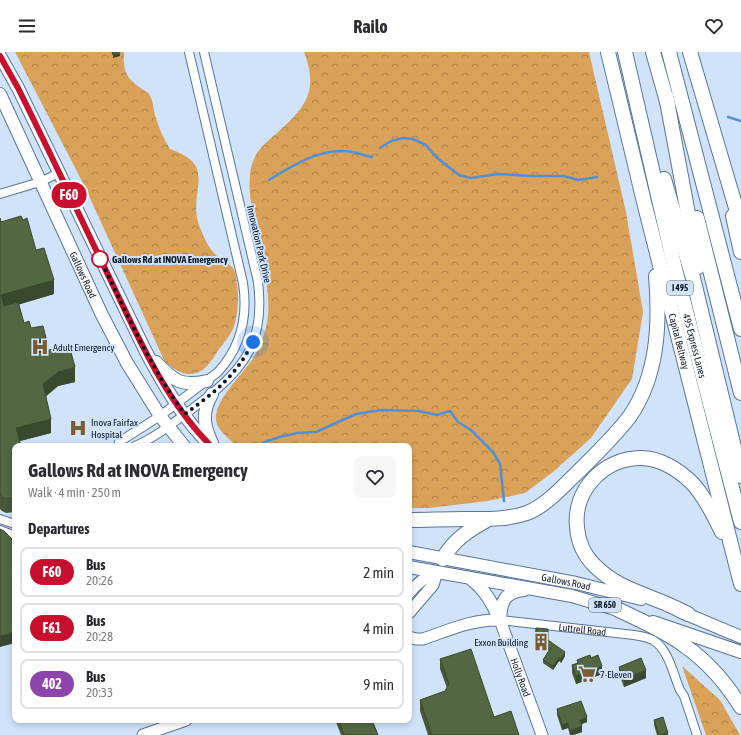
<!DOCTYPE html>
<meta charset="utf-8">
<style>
body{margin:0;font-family:"Asap Condensed",sans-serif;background:#f7f7f7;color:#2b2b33;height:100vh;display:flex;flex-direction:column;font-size:15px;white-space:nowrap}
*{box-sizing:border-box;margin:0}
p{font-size:13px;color:#7c7c81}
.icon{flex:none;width:22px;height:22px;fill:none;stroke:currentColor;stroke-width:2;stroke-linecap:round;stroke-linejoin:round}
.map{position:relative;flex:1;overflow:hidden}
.drawer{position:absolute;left:12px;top:391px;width:400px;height:280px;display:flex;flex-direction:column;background:#fff;border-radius:8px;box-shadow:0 2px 6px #0003}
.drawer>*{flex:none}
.badge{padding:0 8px;border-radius:13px;font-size:14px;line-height:26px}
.you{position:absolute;width:20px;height:20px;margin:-10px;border:3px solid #fff;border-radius:50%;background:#1a73e8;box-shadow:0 0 0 6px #1a73e833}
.map>.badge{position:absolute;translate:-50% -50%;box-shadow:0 0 0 2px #fff}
h2{padding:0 16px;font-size:15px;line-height:36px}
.round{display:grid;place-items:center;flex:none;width:42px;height:42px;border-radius:8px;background:#f7f7f7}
.headline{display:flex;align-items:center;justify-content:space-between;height:68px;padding:0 16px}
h1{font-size:19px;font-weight:700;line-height:30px}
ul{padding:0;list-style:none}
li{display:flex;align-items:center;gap:12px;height:50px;margin:0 8px 6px;padding:0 8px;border:2px solid #e1e1e2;border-radius:8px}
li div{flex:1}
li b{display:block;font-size:15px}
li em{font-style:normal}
li .badge{min-width:44px;font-weight:700;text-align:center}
header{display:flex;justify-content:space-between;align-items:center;height:52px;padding:0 16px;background:#fff;font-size:18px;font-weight:700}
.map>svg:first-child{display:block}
.forest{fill:url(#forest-crowns)}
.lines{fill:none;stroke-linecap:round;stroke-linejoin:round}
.stream{stroke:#5290d6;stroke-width:2.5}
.street-casing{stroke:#587598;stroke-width:10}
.secondary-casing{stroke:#587598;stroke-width:13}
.primary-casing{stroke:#587598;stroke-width:14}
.highway-casing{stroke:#587598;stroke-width:16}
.street{stroke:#fff;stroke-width:8}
.secondary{stroke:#fff;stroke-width:11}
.primary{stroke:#fff;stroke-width:12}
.highway{stroke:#fff;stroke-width:14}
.wall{fill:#475939}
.shaded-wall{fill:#39492e}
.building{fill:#526842;stroke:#39492e}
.line-casing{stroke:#fff;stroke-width:9}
.line{stroke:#c8102e;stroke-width:6}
.walk{stroke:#0c1826;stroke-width:4;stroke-dasharray:0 7.2}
.stop-dot{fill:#fff;stroke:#c8102e;stroke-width:2}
.labels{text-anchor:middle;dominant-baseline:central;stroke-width:4;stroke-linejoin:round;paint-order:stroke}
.shield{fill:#d0e3fb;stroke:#475566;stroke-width:1}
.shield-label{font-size:9px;font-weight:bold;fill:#0c1826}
.street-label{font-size:10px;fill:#0c1826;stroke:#d0e3fb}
.stop-label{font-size:10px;font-weight:bold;fill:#0c1826;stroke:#d0e3fb;text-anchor:start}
.poi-label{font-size:10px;fill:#0c1826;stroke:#d0e3fb;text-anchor:start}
</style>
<header><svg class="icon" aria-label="menu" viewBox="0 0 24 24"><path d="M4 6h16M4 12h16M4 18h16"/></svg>Railo<svg class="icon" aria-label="heart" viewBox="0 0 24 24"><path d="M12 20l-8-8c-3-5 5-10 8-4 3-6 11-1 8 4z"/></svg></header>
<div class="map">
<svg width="741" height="683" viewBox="0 0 741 683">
<defs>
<pattern id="forest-crowns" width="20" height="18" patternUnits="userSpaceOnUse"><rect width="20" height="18" fill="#d9a258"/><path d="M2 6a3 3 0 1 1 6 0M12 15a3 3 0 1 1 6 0" fill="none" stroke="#ae8349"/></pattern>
</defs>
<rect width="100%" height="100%" fill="#d0e3fb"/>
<path class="forest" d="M15,0H124C123,17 125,25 139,35C142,37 146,39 149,42C154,50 153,58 156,66C159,77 164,87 170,97C218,114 189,136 198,170C202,181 207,194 215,202C220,208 228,210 232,215C236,219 236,227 237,232C239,247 238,264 233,277C229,285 222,293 217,300C214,305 210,311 206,315C192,328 176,321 164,308L84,133Z
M304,0H589L626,160L643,260L632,327L591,386L553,420L525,441L488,449L429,456H409V394H237C230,388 220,380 217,372C209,353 244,321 254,305C259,296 264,285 266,275C271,256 267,237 265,218C264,210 263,201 261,194C255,169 246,143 251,116C255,99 264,92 277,81C306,55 319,39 304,0Z
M682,614L720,648L740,683H706Z"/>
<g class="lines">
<path class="stream" d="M728,65L741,69
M380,96L391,89L403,86L413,87L426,93L436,105L459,123L471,126L498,122L531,124H564L578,128L597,125
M269,128C292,114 316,98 344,99C353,99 363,103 372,105
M257,394L267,389L280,385L297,381L316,380L356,362L381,358L419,359L437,363L450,359L458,370L471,378L493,400L500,412L504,449"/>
<g class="street-casing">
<g id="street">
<path d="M0,142L40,130L59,121"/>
<path d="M118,394L119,390L160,364L218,320C241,295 248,264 243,231L189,0"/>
<path d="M135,394C156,385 173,371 192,357C241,320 266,295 258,230L204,0"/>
<path d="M0,467L15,472"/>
<path d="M0,478L15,484"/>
<path id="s1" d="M500,568L634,583C640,584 647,585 653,588C669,598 673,622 680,638L684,644L697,683"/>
</g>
</g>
<g class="secondary-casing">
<g id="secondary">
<path d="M409,541C417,531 425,525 437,520"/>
<path d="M409,561L433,533L437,520"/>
<path id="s2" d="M409,585L416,587H423C449,578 473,567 500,568L542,683"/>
<path d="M143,683L186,668"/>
</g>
</g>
<g class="primary-casing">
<g id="primary">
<path d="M0,4L18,36L145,298C163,332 183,367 211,394"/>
<path id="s3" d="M0,42L102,263L127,311L160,364L184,394"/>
<path d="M156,310C174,329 181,335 207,329"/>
<path d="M212,342C202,360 203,372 212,391"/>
<path id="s4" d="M409,500L576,531L641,547"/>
<path d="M409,515L572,544L625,560"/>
<path d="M471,527C486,539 492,551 500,568"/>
<path d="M679,559L741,585"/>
<path d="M500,568C501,550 504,540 524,538"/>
<path d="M653,570L741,600"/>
</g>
</g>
<g class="highway-casing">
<g id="highway">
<path id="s5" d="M608,0L645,154L741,532"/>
<path id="s6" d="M625,0L675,217L741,470"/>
<path d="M653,0L668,53"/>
<path d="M669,0L741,277"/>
<path d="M690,0L741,173"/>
<path d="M666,44L698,215"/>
<path d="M664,127L693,226L741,424"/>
<path d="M733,164L741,200"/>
<path d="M697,166L741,341"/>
<path d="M409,468C427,468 445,467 464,467C484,467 507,468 527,461C547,453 563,434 578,420C596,402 615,384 630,364C658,323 660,272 656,224"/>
<path d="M443,507C453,488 469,478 487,468"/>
<path d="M617,557C639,568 666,579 685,594C708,610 726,631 741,655"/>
<path d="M688,562C678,557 668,552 657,548C633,538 614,533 594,513C584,503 578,489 577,475C573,438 604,406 641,406C660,406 679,418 692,431C705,445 714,464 722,480"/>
</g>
</g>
<use href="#street" class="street"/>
<use href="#secondary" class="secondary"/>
<use href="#primary" class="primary"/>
<use href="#highway" class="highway"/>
</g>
<path class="wall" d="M0,166L1,170L36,198L54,242L19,252L24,271L31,276L46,299L75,330L58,334L46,344L51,381L20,389L15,394V460L6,461L2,459L0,457Z
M536,576L565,604L561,611L559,609L553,618L543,611V608L548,599H535Z
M591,606L602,622L576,632L572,621V613L577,612V608Z
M440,607L494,665L519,683H428L420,659V648L445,639L447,636L440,617Z
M619,615L646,626L624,635L619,622Z
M557,657L587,670L581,672L582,680L573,683H570L568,676L562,678L557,663Z
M336,668H372L378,683H341L336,670Z
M654,668L668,683H657L654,673Z"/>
<path class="shaded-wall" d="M120,2V4L113,6V3Z
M54,228V242L1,258V243Z
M46,286V301L34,304V290Z
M75,315V330L58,334L43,347V332L58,320Z
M51,367V381L16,390V376Z
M15,581V591L0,595V584Z
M565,600V604L561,611V607Z
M559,606V609L553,618V614Z
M602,614V622L576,632V624Z
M646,618V626L624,635V627Z
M587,665V670L580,673V668Z
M568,671V676L562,678V673Z
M582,674V680L573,683H570V679Z
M668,681V683H661Z"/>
<path class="building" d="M112,0H119L120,2L113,3Z
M21,164L23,168L27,166L36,198L44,196L54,228L1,243L4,254L18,250L24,271L29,269L31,276L43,274L46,286L34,290L37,301L69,293L75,315L58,320L43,332L51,367L16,376L21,394H15V445L6,447L2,445L0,442V166L1,170Z
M58,392L59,394H52Z
M0,477L4,479L12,487L15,498V581L0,584Z
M536,576L548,577V588L565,600L561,607L559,606L553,614L543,608L551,596L535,595Z
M471,597L494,665L511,659L519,683H432L420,648L445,639L449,632L440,607Z
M590,603L591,606L598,603L602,614L576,624L572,613L578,611L577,608Z
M641,606L646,618L624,627L619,615Z
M581,649L587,665L580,668L582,674L570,679L568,671L562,673L557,657Z
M663,665L668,681L661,683H659L654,668Z
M339,668H372L378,683H344Z"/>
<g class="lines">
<g class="line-casing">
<path id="line" d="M0,4L18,36C50,100 80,165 111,229C139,287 165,348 211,394"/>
</g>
<use href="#line" class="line"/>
<path class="walk" d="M100,207L98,203C125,257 149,314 185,362C216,339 235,325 253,290"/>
</g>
<defs>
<g id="hospital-bare" transform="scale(1.38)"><path d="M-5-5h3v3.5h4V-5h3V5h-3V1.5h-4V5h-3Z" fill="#7b5b30" stroke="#d0e3fb" stroke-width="2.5" paint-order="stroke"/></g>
<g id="building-bare" transform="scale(1.38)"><path d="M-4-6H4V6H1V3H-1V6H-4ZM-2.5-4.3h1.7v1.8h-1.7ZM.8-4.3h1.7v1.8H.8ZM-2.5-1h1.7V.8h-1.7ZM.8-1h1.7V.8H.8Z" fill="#7b5b30" stroke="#d0e3fb" stroke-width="2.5" paint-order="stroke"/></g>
<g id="supermarket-bare" transform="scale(1.38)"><path d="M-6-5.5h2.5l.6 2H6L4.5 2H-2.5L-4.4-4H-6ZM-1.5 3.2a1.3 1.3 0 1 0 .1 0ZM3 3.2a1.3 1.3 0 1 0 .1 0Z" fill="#7b5b30" stroke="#d0e3fb" stroke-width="2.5" paint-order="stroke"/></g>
</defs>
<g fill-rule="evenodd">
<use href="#hospital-bare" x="40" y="295"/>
<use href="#hospital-bare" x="78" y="376"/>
<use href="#building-bare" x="541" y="590"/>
<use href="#supermarket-bare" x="587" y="622"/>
</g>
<circle class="stop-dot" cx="100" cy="207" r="8"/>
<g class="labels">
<g class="shield">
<rect x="667" y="229" width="26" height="14" rx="3"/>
<rect x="589" y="546" width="32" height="14" rx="3"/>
</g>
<g class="shield-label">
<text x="680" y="236">I 495</text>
<text x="605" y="553">SR 650</text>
</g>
<g class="street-label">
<text transform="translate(259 192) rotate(77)">Innovation Park Drive</text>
<text stroke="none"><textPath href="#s3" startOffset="199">Gallows Road</textPath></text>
<text stroke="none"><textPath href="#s5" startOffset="298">Capital Beltway</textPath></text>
<text stroke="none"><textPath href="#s6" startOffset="302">495 Express Lanes</textPath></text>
<text stroke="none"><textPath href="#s4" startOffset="160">Gallows Road</textPath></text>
<text stroke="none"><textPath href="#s1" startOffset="83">Luttrell Road</textPath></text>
<text stroke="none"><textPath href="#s2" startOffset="155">Holly Road</textPath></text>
</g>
<g class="stop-label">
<text x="112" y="207">Gallows Rd at INOVA Emergency</text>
</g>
<g class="poi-label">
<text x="53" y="295">Adult Emergency</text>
<text x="91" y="370">Inova Fairfax<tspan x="91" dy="12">Hospital</tspan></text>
<text x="528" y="590" text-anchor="end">Exxon Building</text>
<text x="600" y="622">7-Eleven</text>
</g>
</g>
</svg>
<div class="you" style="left:253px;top:290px"></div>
<b class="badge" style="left:69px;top:143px;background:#c8102e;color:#fff">F60</b>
<section class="drawer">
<div class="headline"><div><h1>Gallows Rd at INOVA Emergency</h1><p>Walk · 4 min · 250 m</p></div><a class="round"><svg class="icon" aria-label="heart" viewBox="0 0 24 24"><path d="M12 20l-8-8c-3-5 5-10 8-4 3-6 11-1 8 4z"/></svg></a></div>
<h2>Departures</h2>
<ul>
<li><span class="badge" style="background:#c8102e;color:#fff">F60</span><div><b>Bus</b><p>20:26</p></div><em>2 min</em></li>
<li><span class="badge" style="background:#c8102e;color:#fff">F61</span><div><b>Bus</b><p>20:28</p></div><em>4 min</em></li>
<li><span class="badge" style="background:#8e44ad;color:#fff">402</span><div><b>Bus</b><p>20:33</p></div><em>9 min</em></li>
</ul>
</section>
</div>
